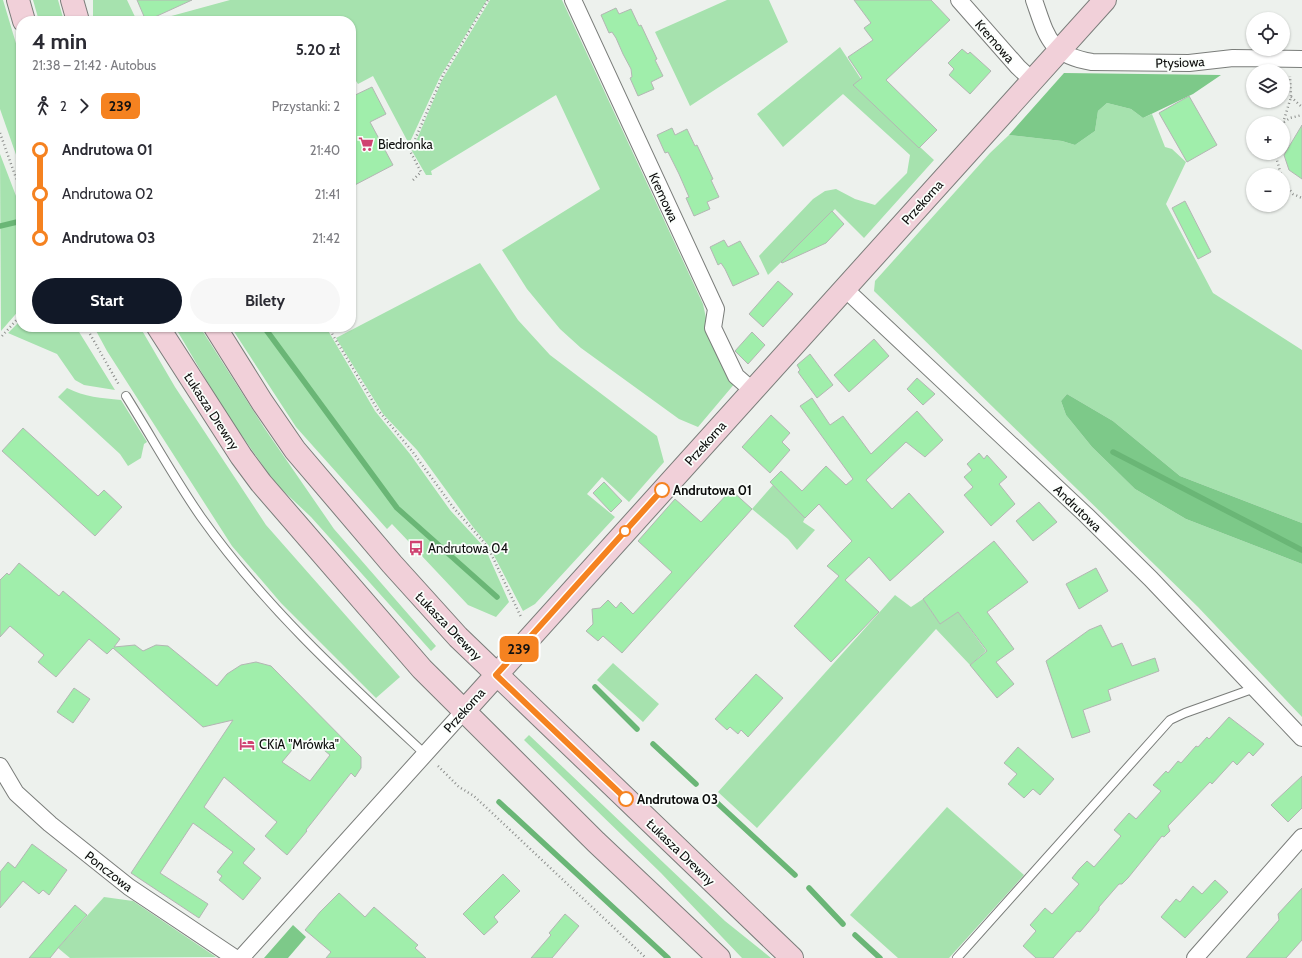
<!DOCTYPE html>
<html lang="pl">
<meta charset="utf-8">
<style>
body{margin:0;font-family:Cabin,sans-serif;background:#f7f7f7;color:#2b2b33;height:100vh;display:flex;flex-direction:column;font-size:15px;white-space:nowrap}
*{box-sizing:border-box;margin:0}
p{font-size:13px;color:#7c7c81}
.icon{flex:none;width:22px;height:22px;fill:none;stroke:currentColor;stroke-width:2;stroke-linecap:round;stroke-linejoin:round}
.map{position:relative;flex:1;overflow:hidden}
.drawer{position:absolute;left:16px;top:16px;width:340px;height:316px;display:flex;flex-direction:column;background:#fff;border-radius:16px;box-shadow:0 1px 3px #0004}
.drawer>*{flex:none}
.badge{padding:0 8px;border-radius:6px;font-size:14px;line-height:26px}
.tools{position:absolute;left:1246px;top:12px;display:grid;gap:8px}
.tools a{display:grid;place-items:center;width:44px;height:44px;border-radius:50%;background:#fff;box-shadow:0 1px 3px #0004;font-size:20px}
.map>.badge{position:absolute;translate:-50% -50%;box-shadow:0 0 0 2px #fff}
.legs{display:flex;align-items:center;gap:6px;height:44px;padding:0 16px;font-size:13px}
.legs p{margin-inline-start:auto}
.headline{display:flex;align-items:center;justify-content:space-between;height:68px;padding:0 16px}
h1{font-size:22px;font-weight:700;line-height:30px}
.button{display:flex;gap:8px;margin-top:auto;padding:8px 16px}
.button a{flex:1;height:46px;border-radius:24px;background:#111827;color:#fff;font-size:16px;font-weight:700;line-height:46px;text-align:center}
.button a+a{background:#f7f7f7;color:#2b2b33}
ul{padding:0 16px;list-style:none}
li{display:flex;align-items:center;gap:14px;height:44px;font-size:15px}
li i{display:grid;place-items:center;width:6px;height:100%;margin:0 5px;background:currentColor}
li i::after{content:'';width:10px;height:10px;margin:-5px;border:3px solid;border-radius:50%;background:#fff}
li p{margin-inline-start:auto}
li:first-child i{background:linear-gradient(#0000 50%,currentColor 0)}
li:last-child i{background:linear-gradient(currentColor 50%,#0000 0)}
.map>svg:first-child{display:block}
.green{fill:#a6e2ae}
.forest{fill:#7dc989}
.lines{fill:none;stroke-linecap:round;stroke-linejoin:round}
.stream{stroke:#6ab676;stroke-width:5.5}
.building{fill:#a0eeab;stroke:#b3b6b3;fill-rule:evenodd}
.lane-casing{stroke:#7a7d7a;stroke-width:10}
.street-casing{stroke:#7a7d7a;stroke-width:18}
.secondary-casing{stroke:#7a7d7a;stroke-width:24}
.path{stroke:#8d8f8d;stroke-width:2.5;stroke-dasharray:1 3;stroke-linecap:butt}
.lane{stroke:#fff;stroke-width:8}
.street{stroke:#fff;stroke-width:16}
.secondary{stroke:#f1d0d9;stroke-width:22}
.line-1-casing{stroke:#fff;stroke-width:9}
.line-1{stroke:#f58220;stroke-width:6}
.stop-1-dot{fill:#fff;stroke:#f58220;stroke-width:2}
.labels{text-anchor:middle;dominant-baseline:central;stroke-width:3.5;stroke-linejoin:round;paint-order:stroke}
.street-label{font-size:13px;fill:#0d0e0d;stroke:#fafefb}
.poi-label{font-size:13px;fill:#0d0e0d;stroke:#fafefb;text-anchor:start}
.stop-label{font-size:13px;font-weight:bold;fill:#0d0e0d;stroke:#fafefb;text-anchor:start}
</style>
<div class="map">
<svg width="1302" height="958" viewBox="0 0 1302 958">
<rect width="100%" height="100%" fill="#edf1ed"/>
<path class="green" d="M0,0H3L21,60V169L0,109Z
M33,0H58L64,21H39Z
M93,0H127L137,21H93Z
M230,0H487L440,77L409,144L373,76L358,84L356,81L351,84V21H153Z
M490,0H562L703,304L709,332L736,382L698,427L679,419L581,348L560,329L527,289L502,250L600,189L556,95L431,171L432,175H426L412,151L442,80Z
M727,0H769L788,42L690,106L655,32Z
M840,47L861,79L854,86L934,160L864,238L835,209L768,275L759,256L813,199L825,191L836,189L855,199L875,205L907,173L910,155L843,94L783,147L757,114Z
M1107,103L1131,109L1143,118L1152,114L1165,147L1172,149L1186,162L1166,204L1213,293L1302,350V523L1180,476L1113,421L1067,394L1061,401L1066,415L1092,447L1135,489L1186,519L1302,564V717L1198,607L874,291L875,281L990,153L1009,135L1062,141L1075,145L1095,131L1098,111Z
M0,154L21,209V308L1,331Z
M480,263L518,320L550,355L657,436L664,462L629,502L602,477L587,494L615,517L535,604L523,611L489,546L473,527L417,450L383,414L336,338Z
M21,320V327H76L115,390L84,385L75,380L57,354L8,333Z
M94,327H140L175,387L266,525L400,677L376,698L281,603L232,546L107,351Z
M175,327H200L265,429L334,529L436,646L431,651L311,517L276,484L225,412Z
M231,327H326L375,411L410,454L450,510L485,548L509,602L496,617L468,605L420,554L423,551L413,540L410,543L392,524L387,529L296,427Z
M67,388C85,397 101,398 121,400L147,442L144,444L141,458L128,466L120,454L58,397Z
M773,485L805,518L803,522L815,530L797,550L788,539L752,509Z
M895,595L911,607L923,599L940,624L958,612L986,651L970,665L936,629L757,828L718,792Z
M613,663L659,704L643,722L597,680Z
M529,735L725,921L771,958H742L661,873L524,740Z
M947,807L1024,875L949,958H898L850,915Z
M104,897L133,901L216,957L70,958L58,948Z"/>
<path class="forest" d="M1064,73L1221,75L1193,94L1143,118L1131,109L1107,103L1098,111L1095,131L1075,145L1062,141L1009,135Z
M1067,394L1113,421L1180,476L1302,523V564L1186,519L1135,489L1092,447L1066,415L1061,401Z
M293,925L306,937L288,958H264Z"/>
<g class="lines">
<path class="stream" d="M0,226L17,222
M264,327L397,508L497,597
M1113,452L1302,550
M595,687L637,729
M653,744L696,784
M714,800L795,875
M499,802L668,958
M809,888L843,924
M855,935L880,958"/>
</g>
<path class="building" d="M137,0H192L146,21Z
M854,0H931L950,20L886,80L937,130L919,148L853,85L862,78L848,57L873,40L864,28L871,23Z
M616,8L619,14L631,9L639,26L641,25L657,59L655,60L663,76L651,82L654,89L638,96L630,78L632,77L631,69L623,54L616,38L612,32L609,33L601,15Z
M962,49L968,54L970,52L991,71L970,94L949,75L954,69L948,63Z
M372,87L386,114L370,122L393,165L351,187V97Z
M1189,96L1217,145L1187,162L1159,113Z
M1302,125V179L1289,170L1284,155Z
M672,128L675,135L687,129L695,146L697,145L713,179L711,180L719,197L707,202L710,209L694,216L686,198L689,197L679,174L668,152L665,153L657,135Z
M1185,201L1211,252L1198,259L1172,208Z
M832,211L844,224L826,243L782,263L781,262Z
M724,240L728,247L740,241L759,274L733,286L725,269L721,263L718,265L710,247Z
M778,281L793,294L763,327L749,314Z
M752,332L765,345L748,364L735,351Z
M874,339L889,356L849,392L834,375Z
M810,354L833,385L817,398L798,372L800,370L797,365Z
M917,378L935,394L923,405L907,389Z
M812,398L830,425L843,416L871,454L917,411L943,440L925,457L906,442L866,480L892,509L909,493L944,532L890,581L869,557L845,580L879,612L831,662L794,626L839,576L827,566L852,541L819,504L805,518L770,482L781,471L802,491L826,466L846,485L853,479L800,406Z
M771,415L790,433L782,442L790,450L770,473L742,447Z
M23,428L98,496L104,490L122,507L95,536L2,451Z
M979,453L984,459L987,455L1007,477L999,484L1015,504L991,526L964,495L973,487L964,477L972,470L967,464Z
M604,482L622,501L611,512L593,493Z
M731,490L752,509L622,653L603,636L598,641L586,631L593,624L592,609L600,608L608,600L616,608L621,602L633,614L672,572L638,541L675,499L701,522Z
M1039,502L1057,522L1033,541L1016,521Z
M994,541L1028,582L987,612L1014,649L996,662L1014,684L997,698L970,665L987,651L958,612L940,624L923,599Z
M19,563L59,596L63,591L120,639L114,647L135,645L143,651L156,645L168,646L217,686L227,674L241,665L256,662L271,666L361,757V768L355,777L351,773L306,830L307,831L287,855L265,836L277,822L224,777L204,807L255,849L243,863L261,878L243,900L219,880L222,876L217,872L233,852L193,823L160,873L208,904L199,918L131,873L233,720L203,727L113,648L107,654L89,639L56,677L38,662L44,655L10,626L0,637V580L7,573L9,575ZM314,742L330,755L310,781L282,762L297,744Z
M1096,568L1108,591L1079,609L1066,584Z
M1101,625L1112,647L1122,643L1132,666L1155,658L1159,671L1108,690L1111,700L1083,710L1090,732L1072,738L1046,661L1089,630Z
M756,674L783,698L748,737L741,730L738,734L730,727L727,730L715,719Z
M74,688L90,699L73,723L57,712Z
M1229,717L1264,744L1253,756L1249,752L1237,765L1233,761L1212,784L1210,782L1168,826L1170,831L1164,837L1162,836L1128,878L1122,884H1119L1099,907V910L1080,932L1077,931L1053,958H1036L1023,946L1036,931L1030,925L1045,908L1052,914L1079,884L1072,878L1079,869L1087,861L1094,867L1121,836L1114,830L1129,813L1136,819L1161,791L1153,785L1166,771L1168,773L1178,761L1181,763L1196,746L1198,747L1207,737L1209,739Z
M1018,747L1054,779L1040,795L1033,789L1024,798L1008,784L1017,774L1004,763Z
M1302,776V808L1288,822L1271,805Z
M32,844L67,870L49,895L43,890L39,894L23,881L0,908V872L8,862L15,868Z
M503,874L520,891L494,917L498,922L484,935L463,914Z
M1215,880L1228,892L1185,938L1161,917L1176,899L1180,902L1193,886L1202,894Z
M1302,888V940L1286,958H1246L1279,920L1278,914Z
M339,893L365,917L374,907L418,945L415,948L426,958H326L331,952L305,930L320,912Z
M75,905L87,915L58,948L50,958H29Z
M565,914L579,926L552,958H531L551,935L549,933Z"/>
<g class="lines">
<g class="lane-casing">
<path id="lane" d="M126,396C151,436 174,478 201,517C264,606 345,680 425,754
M957,958L1170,720L1185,713L1255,688"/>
</g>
<g class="street-casing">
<path id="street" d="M573,0L716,309L713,328L736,376L752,390
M959,0L1018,67L1032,80
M1034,0C1047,37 1049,55 1092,62L1189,63L1233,58L1302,59
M844,288L1086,515L1151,579L1302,738
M0,766L16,793L50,824L129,887L235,958
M241,958L463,712
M1195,958L1302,837"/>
</g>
<g class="secondary-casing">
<path id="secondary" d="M18,0L24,21
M72,0L78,21
M158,327L241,456L261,483L422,669L596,842L719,958
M215,327L262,402L295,450L392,564L458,637L792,958
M463,712L1105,0"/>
</g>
<path class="path" d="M1291,97L1302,107
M1284,122L1290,118L1302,115
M1283,123L1291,97L1290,76
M0,133L21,192
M1275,153L1281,175
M413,180L421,172L410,151L443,75L488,0
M1283,181L1293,194L1302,198
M86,327L119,385
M328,327L378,410L412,451L453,507L488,547L521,617
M2,336L21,315
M438,766L459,787L474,796L646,958"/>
<use href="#lane" class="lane"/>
<use href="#street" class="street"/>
<use href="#secondary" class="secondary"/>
</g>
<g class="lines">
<g class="line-1-casing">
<path id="line-1" d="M626,799L496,675L662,490"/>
</g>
<use href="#line-1" class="line-1"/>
</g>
<defs>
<g id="supermarket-bare" transform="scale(1.2)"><path d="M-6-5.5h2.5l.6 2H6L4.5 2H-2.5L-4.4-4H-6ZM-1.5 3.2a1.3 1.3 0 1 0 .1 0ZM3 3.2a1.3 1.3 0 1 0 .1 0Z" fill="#cf4271" stroke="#fafefb" stroke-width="2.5" paint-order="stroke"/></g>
<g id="bus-bare" transform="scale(1.2)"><path d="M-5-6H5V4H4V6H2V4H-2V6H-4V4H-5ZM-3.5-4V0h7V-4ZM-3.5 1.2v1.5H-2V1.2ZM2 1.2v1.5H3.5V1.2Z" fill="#cf4271" stroke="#fafefb" stroke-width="2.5" paint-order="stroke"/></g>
<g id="hotel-bare" transform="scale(1.2)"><path d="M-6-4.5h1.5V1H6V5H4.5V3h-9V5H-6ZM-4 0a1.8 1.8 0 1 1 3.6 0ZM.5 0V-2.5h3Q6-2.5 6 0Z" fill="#cf4271" stroke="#fafefb" stroke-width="2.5" paint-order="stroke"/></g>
</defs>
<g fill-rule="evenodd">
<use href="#supermarket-bare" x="366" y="144"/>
<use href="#bus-bare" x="416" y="548"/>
<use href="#hotel-bare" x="247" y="744"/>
</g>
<g class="stop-1-dot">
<circle cx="662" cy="490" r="7"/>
<circle cx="625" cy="531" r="5"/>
<circle cx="626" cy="799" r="7"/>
</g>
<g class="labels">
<g class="street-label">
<text transform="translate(995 41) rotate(49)">Kremowa</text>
<text transform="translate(1180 62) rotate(-2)">Ptysiowa</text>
<text transform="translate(664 197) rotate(65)">Kremowa</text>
<text transform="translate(922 202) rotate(-48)">Przekorna</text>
<text transform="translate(212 411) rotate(57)">Łukasza Drewny</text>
<text transform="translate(705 443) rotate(-48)">Przekorna</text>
<text transform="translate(1078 508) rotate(44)">Andrutowa</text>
<text transform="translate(449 626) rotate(46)">Łukasza Drewny</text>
<text transform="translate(464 710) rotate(-48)">Przekorna</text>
<text transform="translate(681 852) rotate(44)">Łukasza Drewny</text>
<text transform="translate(109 871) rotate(38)">Ponczowa</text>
</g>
<g class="poi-label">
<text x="378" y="144">Biedronka</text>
<text x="428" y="548">Andrutowa 04</text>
<text x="259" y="744">CKiA "Mrówka"</text>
</g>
<g class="stop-label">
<text x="673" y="490">Andrutowa 01</text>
<text x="637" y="799">Andrutowa 03</text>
</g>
</g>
</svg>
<div class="tools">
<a><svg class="icon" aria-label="locate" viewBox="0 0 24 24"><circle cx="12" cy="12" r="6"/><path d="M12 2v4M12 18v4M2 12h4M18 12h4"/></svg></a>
<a><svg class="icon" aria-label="layers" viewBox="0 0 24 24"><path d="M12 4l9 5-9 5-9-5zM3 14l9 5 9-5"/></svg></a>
<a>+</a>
<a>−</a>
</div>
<b class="badge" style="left:519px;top:649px;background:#f58220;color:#111">239</b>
<section class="drawer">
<div class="headline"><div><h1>4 min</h1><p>21:38 – 21:42 · Autobus</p></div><b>5.20 zł</b></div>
<div class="legs"><svg class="icon" aria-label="walk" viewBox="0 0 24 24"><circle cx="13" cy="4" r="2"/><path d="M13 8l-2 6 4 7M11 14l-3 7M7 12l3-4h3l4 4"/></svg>2<svg class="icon" aria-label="forward" viewBox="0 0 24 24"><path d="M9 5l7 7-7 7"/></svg><b class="badge" style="background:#f58220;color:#111">239</b><p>Przystanki: 2</p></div>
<ul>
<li><i style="color:#f58220"></i><b>Andrutowa 01</b><p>21:40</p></li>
<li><i style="color:#f58220"></i><span>Andrutowa 02</span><p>21:41</p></li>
<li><i style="color:#f58220"></i><b>Andrutowa 03</b><p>21:42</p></li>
</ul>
<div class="button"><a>Start</a><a>Bilety</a></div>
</section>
</div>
